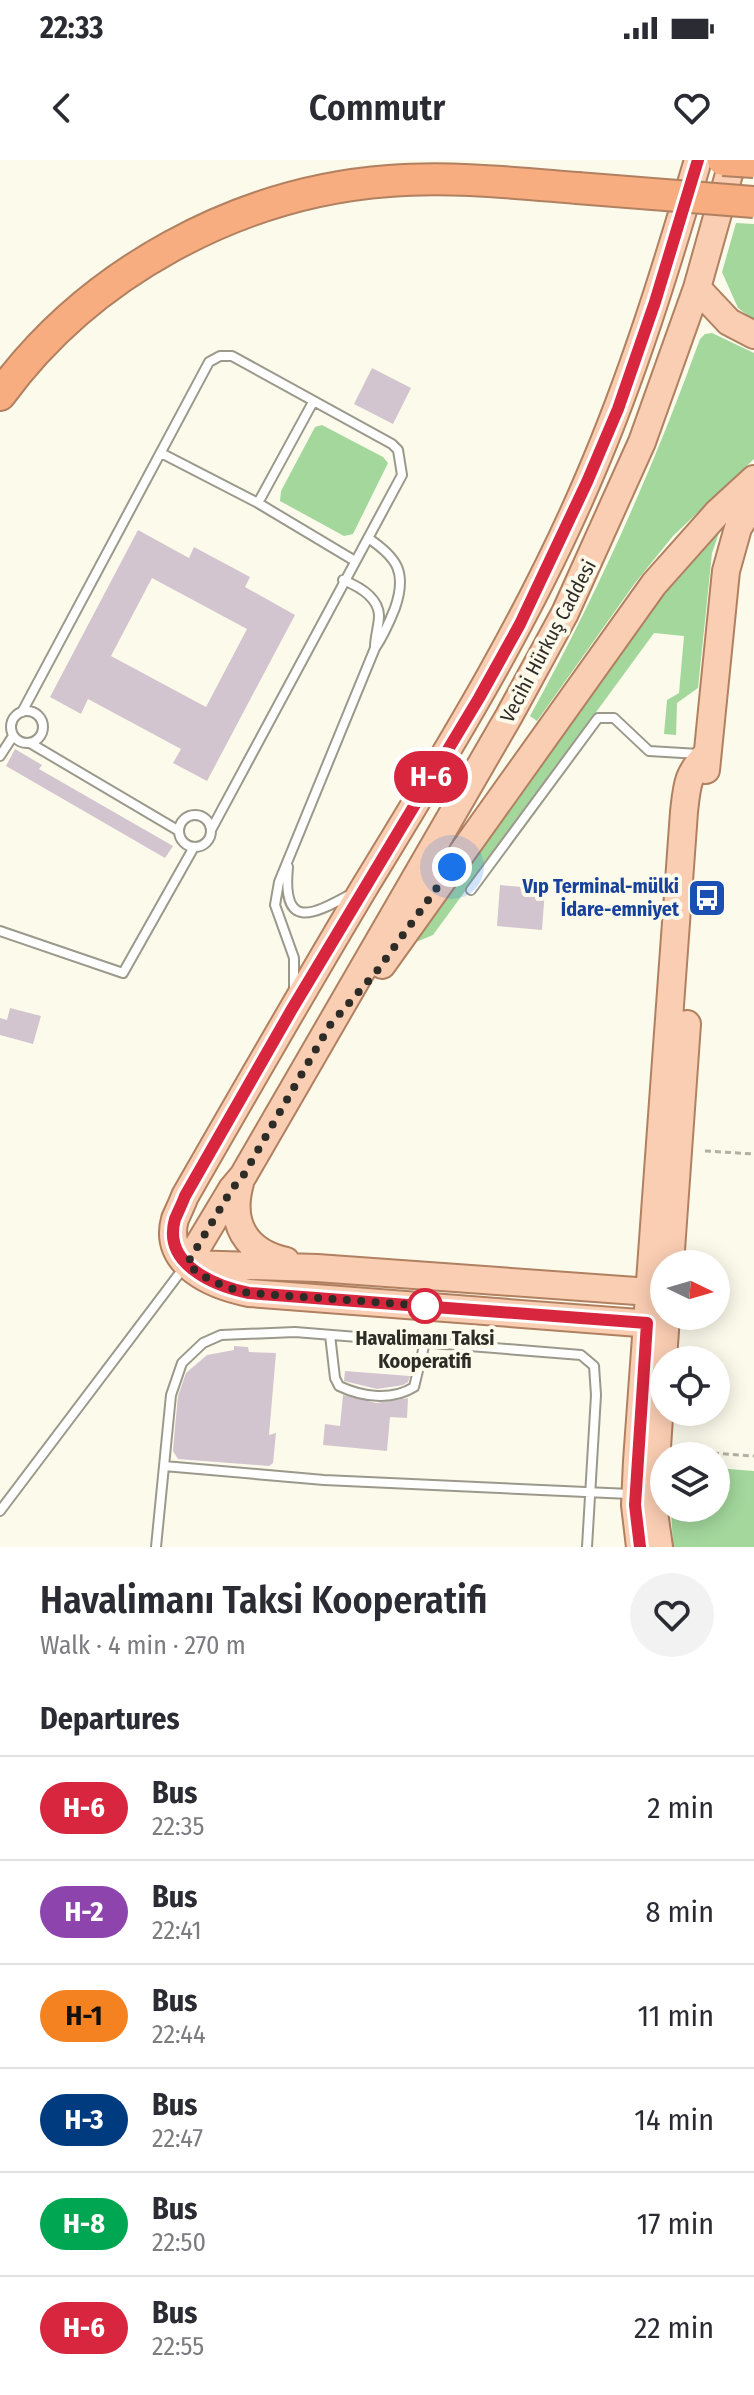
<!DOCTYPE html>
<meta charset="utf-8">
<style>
body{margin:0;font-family:"Fira Sans Condensed",sans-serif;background:#f2f2f3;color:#2b2b33;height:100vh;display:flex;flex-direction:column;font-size:30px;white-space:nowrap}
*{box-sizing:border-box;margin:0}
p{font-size:26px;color:#7c7c81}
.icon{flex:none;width:44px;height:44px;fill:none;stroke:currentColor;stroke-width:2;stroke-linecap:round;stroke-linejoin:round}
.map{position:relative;height:1387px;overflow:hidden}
.drawer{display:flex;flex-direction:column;background:#fff;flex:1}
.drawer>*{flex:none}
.badge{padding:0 16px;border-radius:26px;font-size:28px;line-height:52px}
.needle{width:52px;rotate:95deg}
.controls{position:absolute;left:650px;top:1090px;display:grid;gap:16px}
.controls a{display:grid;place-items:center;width:80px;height:80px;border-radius:50%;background:#fff;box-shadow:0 4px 20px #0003;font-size:40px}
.you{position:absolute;width:40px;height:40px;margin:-20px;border:6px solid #fff;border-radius:50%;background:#1a73e8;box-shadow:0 0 0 12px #1a73e833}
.map>.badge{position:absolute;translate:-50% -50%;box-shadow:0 0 0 4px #fff}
h2{padding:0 40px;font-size:30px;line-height:72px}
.round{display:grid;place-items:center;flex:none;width:84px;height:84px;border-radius:42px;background:#f2f2f3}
.overview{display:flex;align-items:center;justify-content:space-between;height:136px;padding:0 40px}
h1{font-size:38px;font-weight:600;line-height:60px}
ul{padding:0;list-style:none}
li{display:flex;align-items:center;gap:24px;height:104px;padding:0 40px;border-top:2px solid #e1e1e2}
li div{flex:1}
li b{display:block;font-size:30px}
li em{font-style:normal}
li .badge{min-width:88px;font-weight:700;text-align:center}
.status{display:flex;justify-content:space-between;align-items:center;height:56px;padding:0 40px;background:#fff;direction:ltr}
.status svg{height:22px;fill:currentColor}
header{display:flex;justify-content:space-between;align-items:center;height:104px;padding:0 40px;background:#fff;font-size:36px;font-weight:600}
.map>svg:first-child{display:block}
.green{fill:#a3d79c}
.building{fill:#d3c5cf;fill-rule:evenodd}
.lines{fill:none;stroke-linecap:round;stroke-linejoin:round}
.lane-casing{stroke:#9b998b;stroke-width:12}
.primary-casing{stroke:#b08061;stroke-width:30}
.highway-casing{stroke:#b08061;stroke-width:34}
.path{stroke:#b2b0a5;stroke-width:3;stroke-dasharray:6 4;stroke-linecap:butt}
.lane{stroke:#fff;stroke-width:8}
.primary{stroke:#faceb3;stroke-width:26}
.highway{stroke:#f7ad80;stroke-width:30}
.highway-bridge-casing{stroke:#b08061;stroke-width:34;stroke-linecap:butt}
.highway-bridge{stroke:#f7ad80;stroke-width:30}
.line-casing{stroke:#fff;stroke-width:18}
.line{stroke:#d7263d;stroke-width:12}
.walk{stroke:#2d2c27;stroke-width:8;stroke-dasharray:0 14.4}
.stop-dot{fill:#fff;stroke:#d7263d;stroke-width:4}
.labels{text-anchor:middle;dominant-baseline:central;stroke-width:8;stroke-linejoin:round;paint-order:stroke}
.street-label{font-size:20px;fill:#2d2c27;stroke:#fcfaeb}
.transit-label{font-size:20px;font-weight:bold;fill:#164399;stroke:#fcfaeb;text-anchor:end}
.stop-label{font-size:20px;font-weight:bold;fill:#2d2c27;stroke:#fcfaeb}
</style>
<div class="status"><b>22:33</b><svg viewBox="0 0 49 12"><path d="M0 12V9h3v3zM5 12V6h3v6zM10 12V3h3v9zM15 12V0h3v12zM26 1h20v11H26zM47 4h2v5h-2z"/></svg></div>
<header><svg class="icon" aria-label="back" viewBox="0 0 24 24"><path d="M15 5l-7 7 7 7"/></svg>Commutr<svg class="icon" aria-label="heart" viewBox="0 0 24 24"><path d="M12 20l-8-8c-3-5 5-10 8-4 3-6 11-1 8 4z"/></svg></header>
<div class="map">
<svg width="754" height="1387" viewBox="0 0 754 1387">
<rect width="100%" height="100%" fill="#fcfaeb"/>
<path class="green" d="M736,63L754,64V160L738,148L722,112Z
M712,173L754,193V299L673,376L635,423L537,561L530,556C597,435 653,309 700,179L705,174Z
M322,265L383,297L388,303L353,374L344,376L280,341L281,331L315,267Z
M721,367L712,393L698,528L677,543L676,575L664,574L667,540L679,533L684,476L654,473L433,775L416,782C514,641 607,495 721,367Z
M716,1308L754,1311V1387H673L671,1348H716Z"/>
<path class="building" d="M372,208L411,228L393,264L354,244Z
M138,370L189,398L194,387L250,417L245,427L295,455L207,621L173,603L181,589L88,539L81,554L50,537ZM152,418L247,469L206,547L111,496Z
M15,589L42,605L39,609L173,686L165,698L6,606Z
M500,725L545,729L542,770L497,766Z
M10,848L41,856L33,884L0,875V858L7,860Z
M234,1186L248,1187L249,1192L276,1193L269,1275L276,1273L273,1303L269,1306L178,1299L173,1291L175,1267L178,1236L186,1213L207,1195L234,1190Z
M345,1211L410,1216L408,1222L403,1225L377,1229L344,1221Z
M343,1235L376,1243L408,1238L407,1258L390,1257L387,1291L323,1285L325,1264L340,1266Z"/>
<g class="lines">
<g class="lane-casing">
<path id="lane" d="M161,293L258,343L355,401
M258,343L313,242
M343,420C358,426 378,437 379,455C379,466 375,476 375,487
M11 567a16 16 0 1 1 32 0a16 16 0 1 1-32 0Z
M22,552L209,202L220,196H232L392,284L398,290L402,315L211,670
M30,583L179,671
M0,596L13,576
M179 671a16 16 0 1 1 32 0a16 16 0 1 1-32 0Z
M288,707C282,770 311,756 351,734
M471,730L598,558H614L649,591L699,594
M0,771L123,813L194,687
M294,828V798L275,745L279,722L375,488C384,475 389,463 395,448C407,413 398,398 368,378
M330,1175L335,1218L339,1226C362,1237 392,1241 414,1227L425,1182
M164,1306L324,1320L630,1334
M0,1351L185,1106
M156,1387L171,1235L182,1203L203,1183L221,1175L295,1172L581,1195L594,1206L596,1235L587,1387"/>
</g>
<g class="primary-casing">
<path id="primary" d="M697,128L729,162L754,175
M706,610L726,411L738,368L754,342
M382,805L654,424L718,352L754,319
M240,1023C229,1063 245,1092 286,1101
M187,1104L232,1029L243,1016L509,556L565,453L642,282L697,128L733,0
M187,1104L317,1108L664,1133
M670,1104L687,864
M665,1165L249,1133C214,1126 162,1105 175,1059C178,1052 182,1044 185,1036C244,933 303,830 364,728C445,595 527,463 588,320C633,216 666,109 698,0
M640,1387L635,1345L637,1301L684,652C687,625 687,614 707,594
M659,1387L653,1345L666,1156"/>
</g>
<g class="highway-casing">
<path id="highway" d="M0,235C89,113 238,32 389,21C451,16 515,23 577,28"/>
</g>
<path class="path" d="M705,991L754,994
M683,1291L754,1296"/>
<use href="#lane" class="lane"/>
<use href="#primary" class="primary"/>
<use href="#highway" class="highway"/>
<g class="highway-bridge-casing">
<path id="highway-bridge" d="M723,0L754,2
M577,28L754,42"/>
</g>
<use href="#highway-bridge" class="highway-bridge"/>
</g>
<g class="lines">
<g class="line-casing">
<path id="line" d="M640,1387L635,1345L647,1163L249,1133C214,1126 162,1104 175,1059C178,1052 182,1044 185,1036L292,849L479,538L520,464L587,322L618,249L655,142L698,0"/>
</g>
<use href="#line" class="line"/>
<path class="walk" d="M425,1146H429L249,1133C225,1128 206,1120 187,1104L232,1029L243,1016L330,865L377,811L452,707"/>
</g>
<defs>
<g id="bus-square" transform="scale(2)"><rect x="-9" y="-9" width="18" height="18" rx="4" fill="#1a4fb4" stroke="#fcfaeb"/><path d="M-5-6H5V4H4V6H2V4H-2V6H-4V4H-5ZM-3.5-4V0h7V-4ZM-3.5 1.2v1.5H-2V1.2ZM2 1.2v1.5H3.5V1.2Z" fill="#fff"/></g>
</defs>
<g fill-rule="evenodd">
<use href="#bus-square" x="707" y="738"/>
</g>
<circle class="stop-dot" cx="425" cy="1146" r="16"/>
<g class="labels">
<g class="street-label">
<text transform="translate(548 481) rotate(-62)">Vecihi Hürkuş Caddesi</text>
</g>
<g class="transit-label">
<text x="679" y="726">Vıp Terminal-mülki<tspan x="679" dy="23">İdare-emniyet</tspan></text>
</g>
<g class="stop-label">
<text x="425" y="1178">Havalimanı Taksi<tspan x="425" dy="23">Kooperatifi</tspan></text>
</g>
</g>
</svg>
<div class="controls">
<a><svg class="needle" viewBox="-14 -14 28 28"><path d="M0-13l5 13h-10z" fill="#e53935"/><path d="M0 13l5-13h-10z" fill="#7c7c81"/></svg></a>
<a><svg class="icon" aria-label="locate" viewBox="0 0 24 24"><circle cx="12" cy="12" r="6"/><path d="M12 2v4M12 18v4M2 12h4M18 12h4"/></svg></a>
<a><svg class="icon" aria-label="layers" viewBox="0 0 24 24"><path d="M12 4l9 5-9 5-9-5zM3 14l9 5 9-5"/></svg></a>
</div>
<div class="you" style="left:452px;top:707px"></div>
<b class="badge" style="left:431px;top:617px;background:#d7263d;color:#fff">H-6</b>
</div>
<section class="drawer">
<div class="overview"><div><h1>Havalimanı Taksi Kooperatifi</h1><p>Walk · 4 min · 270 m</p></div><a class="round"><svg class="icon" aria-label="heart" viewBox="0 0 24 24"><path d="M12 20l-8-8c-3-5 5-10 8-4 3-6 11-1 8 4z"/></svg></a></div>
<h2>Departures</h2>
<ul>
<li><span class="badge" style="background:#d7263d;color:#fff">H-6</span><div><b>Bus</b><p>22:35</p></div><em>2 min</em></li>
<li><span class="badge" style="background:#8e44ad;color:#fff">H-2</span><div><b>Bus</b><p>22:41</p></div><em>8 min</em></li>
<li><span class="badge" style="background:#f58220;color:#111">H-1</span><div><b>Bus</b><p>22:44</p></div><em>11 min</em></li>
<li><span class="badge" style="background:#003b80;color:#fff">H-3</span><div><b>Bus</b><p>22:47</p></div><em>14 min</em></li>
<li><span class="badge" style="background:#00a651;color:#fff">H-8</span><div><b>Bus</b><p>22:50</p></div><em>17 min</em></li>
<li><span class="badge" style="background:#d7263d;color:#fff">H-6</span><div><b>Bus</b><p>22:55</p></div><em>22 min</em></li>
</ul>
</section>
